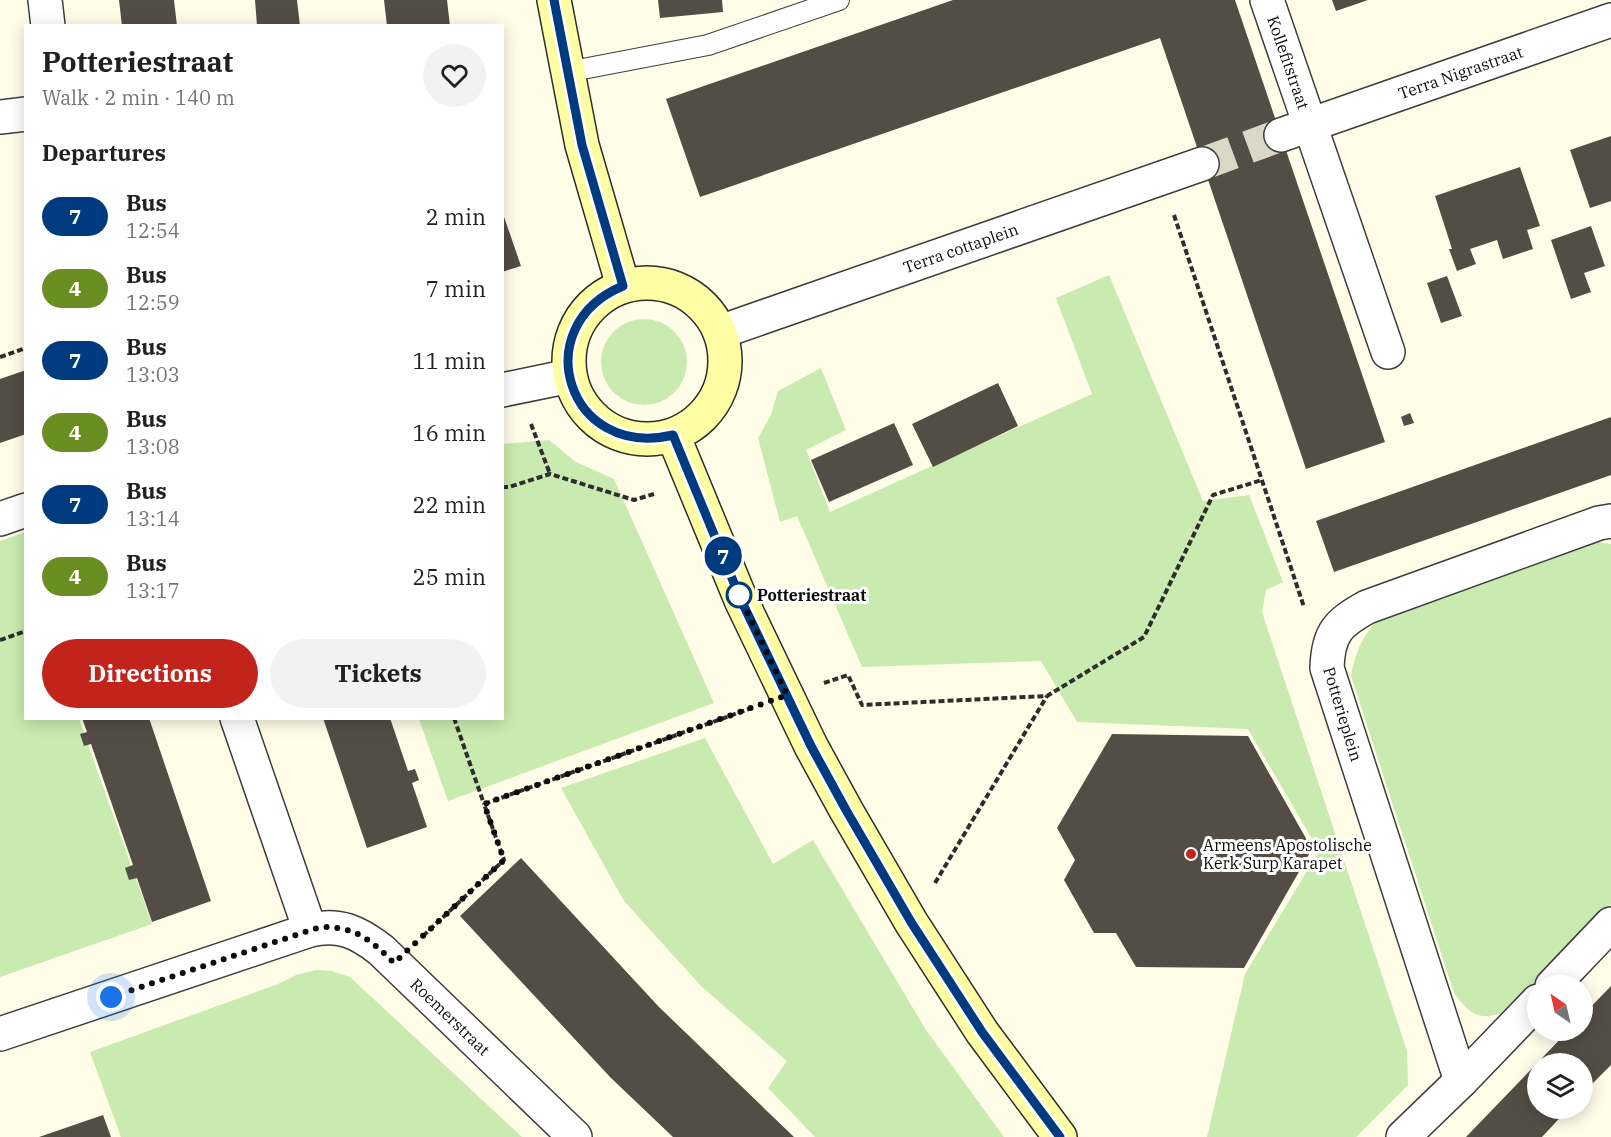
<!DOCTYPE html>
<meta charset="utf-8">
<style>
body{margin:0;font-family:"IBM Plex Serif",serif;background:#f2f2f2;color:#202124;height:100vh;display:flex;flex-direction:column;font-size:22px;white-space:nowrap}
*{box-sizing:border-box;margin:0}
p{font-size:20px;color:#757577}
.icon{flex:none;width:33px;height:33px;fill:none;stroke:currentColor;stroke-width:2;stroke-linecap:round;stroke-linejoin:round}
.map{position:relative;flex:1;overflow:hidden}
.drawer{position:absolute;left:24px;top:24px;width:480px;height:696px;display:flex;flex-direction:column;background:#fff;border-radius:0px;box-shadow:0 3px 15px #0003}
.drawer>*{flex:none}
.badge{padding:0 12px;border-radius:20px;font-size:21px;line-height:39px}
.needle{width:39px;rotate:326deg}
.buttons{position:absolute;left:1527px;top:975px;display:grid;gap:12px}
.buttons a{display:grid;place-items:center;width:66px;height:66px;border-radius:50%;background:#fff;box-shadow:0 3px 15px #0003;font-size:30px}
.you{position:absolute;width:30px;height:30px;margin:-15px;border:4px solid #fff;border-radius:50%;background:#1a73e8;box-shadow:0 0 0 9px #1a73e833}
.map>.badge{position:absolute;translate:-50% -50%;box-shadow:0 0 0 3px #fff}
h2{padding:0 18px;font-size:22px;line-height:54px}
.round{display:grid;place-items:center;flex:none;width:63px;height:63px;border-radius:32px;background:#f2f2f2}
.summary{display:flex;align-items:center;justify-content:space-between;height:102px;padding:0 18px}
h1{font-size:28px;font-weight:700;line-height:45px}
.primary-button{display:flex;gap:12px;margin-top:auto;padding:12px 18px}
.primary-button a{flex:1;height:69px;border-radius:36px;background:#c2231b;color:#fff;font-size:24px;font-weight:700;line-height:69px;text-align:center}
.primary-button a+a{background:#f2f2f2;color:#202124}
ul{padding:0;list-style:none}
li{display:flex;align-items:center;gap:18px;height:72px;padding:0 18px}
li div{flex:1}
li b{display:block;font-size:22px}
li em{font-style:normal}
li .badge{min-width:66px;font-weight:700;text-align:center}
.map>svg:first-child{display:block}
.green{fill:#c9ebb0}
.building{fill:#544d46}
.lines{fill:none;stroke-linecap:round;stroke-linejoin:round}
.street-tunnel{stroke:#dad9c7;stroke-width:33;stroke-dasharray:33 16;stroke-linecap:butt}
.lane-casing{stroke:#3e3e3e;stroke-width:22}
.street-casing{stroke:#3e3e3e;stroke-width:36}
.secondary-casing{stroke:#2d2d2d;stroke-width:36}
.path{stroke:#2d2d2d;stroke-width:4;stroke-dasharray:6 3;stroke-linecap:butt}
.lane{stroke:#fff;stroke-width:20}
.street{stroke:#fff;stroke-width:33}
.secondary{stroke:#fffda3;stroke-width:33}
.line-casing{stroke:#fff;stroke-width:14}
.line{stroke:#003b80;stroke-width:9}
.walk{stroke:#0b0b0b;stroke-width:6;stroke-dasharray:0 10.8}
.stop-dot{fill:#fff;stroke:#003b80;stroke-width:3}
.poi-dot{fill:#c2231b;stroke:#fff;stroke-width:2}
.labels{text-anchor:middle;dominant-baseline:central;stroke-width:6;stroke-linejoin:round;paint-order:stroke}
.street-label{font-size:16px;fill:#0b0b0b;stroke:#fff}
.stop-label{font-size:16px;font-weight:bold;fill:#0b0b0b;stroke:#fff;text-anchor:start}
.poi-label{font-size:16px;fill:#0b0b0b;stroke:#fff;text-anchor:start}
</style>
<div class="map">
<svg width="1611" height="1137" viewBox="0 0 1611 1137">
<rect width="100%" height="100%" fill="#fffde8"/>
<path class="green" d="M1109,275L1203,501L1249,495L1283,582L1266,590L1262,612L1407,1051L1408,1085L1356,1137H1207L1245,974L1319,851L1248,729L1077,722L1041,661L862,667L797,516L780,522L758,438L771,415L778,391L821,368L846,430L806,450L830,512L1092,394L1056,298Z
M601 362a43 43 0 1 1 86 0a43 43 0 1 1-86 0Z
M549,440L576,462L614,479L714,703L448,801L419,719L502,718L503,444Z
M25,532L26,718L79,719L152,924L0,977V541Z
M1591,541L1611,544V904L1507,1011C1480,1022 1470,1015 1454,993L1351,676C1356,651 1361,639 1378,619Z
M705,738L773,864L813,840L926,1030L1004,1137H815L768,1088L787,1061L701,986L624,901L561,788Z
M316,970L332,971L350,977L522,1137H121L90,1052L278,984L296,975Z"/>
<path class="building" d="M119,0H174L177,26H122Z
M255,0H297L300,26H257Z
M384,0H447L450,26H387Z
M658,0H722L723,12L660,18Z
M953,0H1235L1385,442L1306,469L1160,38L700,197L666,99Z
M1332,0H1368L1336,11Z
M1611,136V201L1590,208L1570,150Z
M1520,167L1540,226L1527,230L1533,249L1503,259L1497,240L1470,249L1476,264L1457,271L1449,249H1452L1435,196Z
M502,211L521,266L502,272Z
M1591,226L1605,266L1584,273L1591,292L1571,299L1551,240Z
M1447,276L1462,316L1441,323L1427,283Z
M26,370V434L0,443V379Z
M998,383L1018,426L933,467L912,424Z
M1410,413L1414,423L1404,426L1401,417Z
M1611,417V475L1334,572L1316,521Z
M894,423L913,465L829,502L811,460Z
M82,718H149L211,901L152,922L137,878L129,880L125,868L133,865L91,744L84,746L80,734L87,732Z
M323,718H390L408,771L415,769L419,780L412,783L427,827L367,848Z
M1112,734L1248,736L1312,849L1244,968L1136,967L1116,933H1094L1064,880L1075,860L1057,828Z
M521,858L659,1007L794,1137H673L611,1078L460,916Z
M1611,986V1065L1582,1094V1064H1538V1108H1569L1542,1137H1466L1569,1030H1582V1016Z
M103,1115L111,1137H39Z"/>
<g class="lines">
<path class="street-tunnel" d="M1202,164L1281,135"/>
<g class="lane-casing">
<path id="lane" d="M567,72L708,45L839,0"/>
</g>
<g class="street-casing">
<g id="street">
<path d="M45,0L48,26"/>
<path id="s1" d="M1267,0L1388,352"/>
<path d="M0,117L26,114"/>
<path id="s2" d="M1281,135L1611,20"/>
<path id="s3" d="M720,332L1202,164"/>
<path d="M502,390L570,376"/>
<path d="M0,519L26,510"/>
<path d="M237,718L310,930"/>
<path d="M1552,986L1611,924"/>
<path id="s4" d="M0,1034L310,930C339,923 358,932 381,950L575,1137"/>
<path d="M1461,1081L1327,668C1328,633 1338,623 1367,607L1599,523L1611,521"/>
<path d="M1403,1137L1461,1081L1538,1001"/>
</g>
</g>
<g class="secondary-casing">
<path id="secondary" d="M554,0L582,145L623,286
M569 361a78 78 0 1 1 156 0a78 78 0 1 1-156 0Z
M673,435L741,600L811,746L846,810L911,922L982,1032L1060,1137"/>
</g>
<path class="path" d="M1174,215L1304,607
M0,357L26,348
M531,424L550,474
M502,487H509L550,474L634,500L654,494
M0,640L26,631
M824,683L848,675L862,705L1047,696L1144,637L1213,495L1262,480
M454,718L484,804
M935,883L1047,696
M423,936L504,860L484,804L749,709"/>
<use href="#lane" class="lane"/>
<use href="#street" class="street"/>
<use href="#secondary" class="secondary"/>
</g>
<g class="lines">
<g class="line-casing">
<path id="line" d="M554,0L582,145L623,286C526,326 567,460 673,435L741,600L811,746L846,810L911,922L982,1032L1060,1137"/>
</g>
<use href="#line" class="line"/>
<path class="walk" d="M111,997L320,927C355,926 371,940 394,963L504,860L484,804L787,695L739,595"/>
</g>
<circle class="stop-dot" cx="739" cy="595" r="12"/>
<circle class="poi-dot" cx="1191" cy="854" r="6"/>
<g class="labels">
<g class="street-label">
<text stroke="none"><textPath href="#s1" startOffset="66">Kollefitstraat</textPath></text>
<text stroke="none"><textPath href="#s2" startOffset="190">Terra Nigrastraat</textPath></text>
<text stroke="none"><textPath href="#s3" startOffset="255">Terra cottaplein</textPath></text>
<text transform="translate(1343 714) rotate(73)">Potterieplein</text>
<text stroke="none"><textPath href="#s4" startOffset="500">Roemerstraat</textPath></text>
</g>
<g class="stop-label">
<text x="757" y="595">Potteriestraat</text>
</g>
<g class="poi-label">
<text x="1203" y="845">Armeens Apostolische<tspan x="1203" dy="18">Kerk Surp Karapet</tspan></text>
</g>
</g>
</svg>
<div class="buttons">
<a><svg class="needle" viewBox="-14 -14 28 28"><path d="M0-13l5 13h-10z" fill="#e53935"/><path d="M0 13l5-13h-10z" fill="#757577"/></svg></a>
<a><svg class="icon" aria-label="layers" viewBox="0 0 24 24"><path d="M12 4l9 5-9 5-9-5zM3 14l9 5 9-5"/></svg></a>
</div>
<div class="you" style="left:111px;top:997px"></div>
<b class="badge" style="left:723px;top:556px;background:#003b80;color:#fff">7</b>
<section class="drawer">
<div class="summary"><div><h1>Potteriestraat</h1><p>Walk · 2 min · 140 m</p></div><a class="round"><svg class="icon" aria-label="heart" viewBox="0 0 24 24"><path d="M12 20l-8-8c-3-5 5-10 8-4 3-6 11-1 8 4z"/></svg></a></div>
<h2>Departures</h2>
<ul>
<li><span class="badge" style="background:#003b80;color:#fff">7</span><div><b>Bus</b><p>12:54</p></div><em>2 min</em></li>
<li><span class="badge" style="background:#6b8e23;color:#fff">4</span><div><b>Bus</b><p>12:59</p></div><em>7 min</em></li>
<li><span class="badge" style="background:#003b80;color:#fff">7</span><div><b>Bus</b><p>13:03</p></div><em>11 min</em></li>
<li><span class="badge" style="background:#6b8e23;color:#fff">4</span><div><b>Bus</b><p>13:08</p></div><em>16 min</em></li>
<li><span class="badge" style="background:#003b80;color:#fff">7</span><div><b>Bus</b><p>13:14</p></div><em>22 min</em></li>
<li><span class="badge" style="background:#6b8e23;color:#fff">4</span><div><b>Bus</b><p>13:17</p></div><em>25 min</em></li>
</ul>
<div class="primary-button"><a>Directions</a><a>Tickets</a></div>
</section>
</div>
